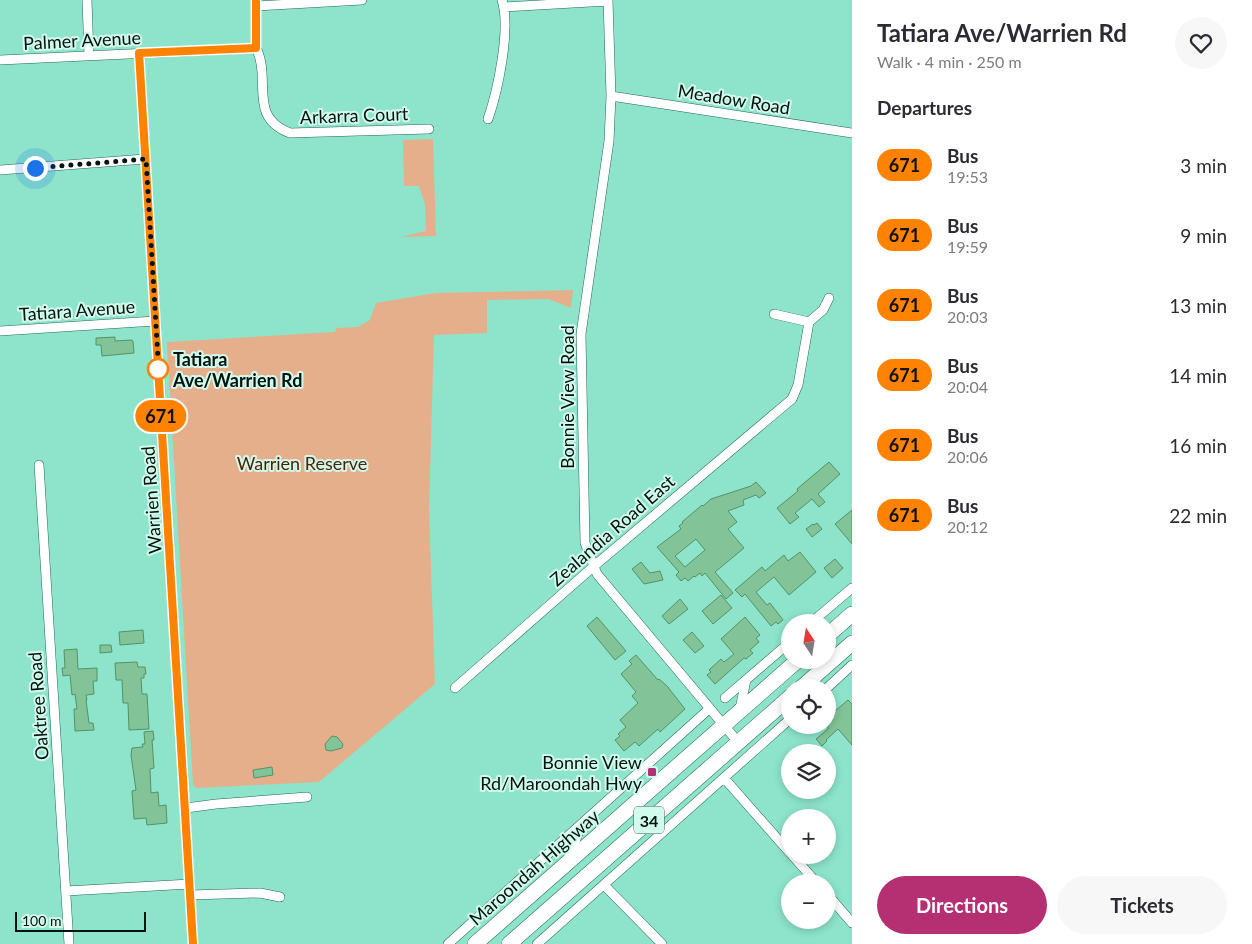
<!DOCTYPE html>
<meta charset="utf-8">
<style>
body{margin:0;font-family:Lato,sans-serif;background:#f7f7f7;color:#2b2b33;height:100vh;display:flex;flex-direction:column;font-size:19px;white-space:nowrap}
*{box-sizing:border-box;margin:0}
p{font-size:16px;color:#7c7c81}
.icon{flex:none;width:28px;height:28px;fill:none;stroke:currentColor;stroke-width:2;stroke-linecap:round;stroke-linejoin:round}
.map{position:relative;flex:1;overflow:hidden}
.side{display:flex;flex-direction:column;background:#fff;width:400px}
.side>*{flex:none}
.badge{padding:0 10px;border-radius:16px;font-size:18px;line-height:32px}
.needle{width:32px;rotate:348deg}
.tools{position:absolute;left:781px;top:614px;display:grid;gap:10px}
.tools a{display:grid;place-items:center;width:55px;height:55px;border-radius:50%;background:#fff;box-shadow:0 2px 8px #0003;font-size:25px}
.scale{position:absolute;left:15px;bottom:12px;width:131px;box-sizing:border-box;padding-left:5px;border:2px solid #00130d;border-top:0;font-size:14px;line-height:18px;white-space:nowrap;color:#00130d;-webkit-text-stroke:4px #d2fbee;paint-order:stroke}
.you{position:absolute;width:25px;height:25px;margin:-12px;border:4px solid #fff;border-radius:50%;background:#1a73e8;box-shadow:0 0 0 8px #1a73e833}
.map>.badge{position:absolute;translate:-50% -50%;box-shadow:0 0 0 2px #fff}
h2{padding:0 25px;font-size:19px;line-height:45px}
.round{display:grid;place-items:center;flex:none;width:52px;height:52px;border-radius:26px;background:#f7f7f7}
.head{display:flex;align-items:center;justify-content:space-between;height:85px;padding:0 25px}
h1{font-size:24px;font-weight:700;line-height:38px}
.button{display:flex;gap:10px;margin-top:auto;padding:10px 25px}
.button a{flex:1;height:58px;border-radius:30px;background:#b52f73;color:#fff;font-size:20px;font-weight:700;line-height:58px;text-align:center}
.button a+a{background:#f7f7f7;color:#2b2b33}
ul{padding:0;list-style:none}
li{display:flex;align-items:center;gap:15px;height:70px;padding:0 25px}
li div{flex:1}
li b{display:block;font-size:19px}
li em{font-style:normal}
li .badge{min-width:55px;font-weight:700;text-align:center}
main{display:flex;flex:1;min-height:0}
.map>svg:first-child{display:block}
.green{fill:#e5af8c}
.building{fill:#82c397;stroke:#539269;fill-rule:evenodd}
.lines{fill:none;stroke-linecap:round;stroke-linejoin:round}
.street-casing{stroke:#246757;stroke-width:10}
.highway-casing{stroke:#246757;stroke-width:16}
.street{stroke:#fff;stroke-width:9}
.highway{stroke:#fff;stroke-width:15}
.line-casing{stroke:#fff;stroke-width:11}
.line{stroke:#ff8200;stroke-width:8}
.walk{stroke:#00130d;stroke-width:5;stroke-dasharray:0 9}
.stop-dot{fill:#fff;stroke:#ff8200;stroke-width:2.5}
.poi-dot{fill:#b52f73;stroke:#d2fbee;stroke-width:2}
.labels{text-anchor:middle;dominant-baseline:central;stroke-width:4;stroke-linejoin:round;paint-order:stroke}
.shield{fill:#d2fbee;stroke:#3f5950;stroke-width:1}
.shield-label{font-size:16px;font-weight:bold;fill:#00130d}
.street-label{font-size:18px;fill:#00130d;stroke:#d2fbee}
.stop-label{font-size:18px;font-weight:bold;fill:#00130d;stroke:#d2fbee;text-anchor:start}
.park-label{font-size:18px;fill:#4c2301;stroke:#d2fbee}
.poi-label{font-size:18px;fill:#00130d;stroke:#d2fbee;text-anchor:end}
</style>
<main>
<div class="map">
<svg width="852" height="944" viewBox="0 0 852 944">
<rect width="100%" height="100%" fill="#8de4cb"/>
<path class="green" d="M433,139L436,236L401,237L426,231L425,204L419,186H404L403,140Z
M573,290L571,308L548,299L487,300V333L434,335L429,510L435,684L319,782L197,788L193,785L167,342L335,332L336,328L358,327L370,320L376,303L436,293Z"/>
<path class="building" d="M115,337V341L131,340L133,341L134,353L102,356L101,345H96V338Z
M829,462L840,474L818,494L825,502L819,507L812,499L795,513L799,517L790,524L777,508L798,491L797,489Z
M756,482L766,493L759,498L756,495L743,500L744,505L728,511L737,522L728,529L744,548L715,572L733,593L726,599L705,573L702,576L700,573L695,577L694,576L688,581L685,578L681,581L676,575L679,572L657,547L681,529L679,526L683,523L682,522L702,505L703,506L711,499L751,486ZM696,539L705,550L685,567L675,556Z
M852,510V544L835,524Z
M817,523L822,529L812,537L806,529L813,524L814,525Z
M800,552L816,572L789,595L774,577L756,592L767,605L770,603L783,620L778,624L776,622L771,626L745,594L742,597L735,590L762,567L765,571L784,555L788,561Z
M835,559L843,568L832,578L824,568Z
M641,562L650,573L660,571L663,580L644,584L632,569Z
M721,595L732,608L713,624L702,611Z
M680,599L688,609L669,624L662,616Z
M597,617L626,651L615,660L587,626Z
M745,617L760,635L756,638L759,642L750,650L753,653L746,659L744,658L715,684L707,675L711,672L709,670L721,659L724,662L734,654L721,639Z
M143,630L144,643L120,645L119,632Z
M692,632L704,646L695,653L683,640Z
M100,645H111L112,652L100,653Z
M77,649L78,669L97,668V681H93L94,694L86,695L87,700H86L89,723H93L94,730L75,731L74,709H77L75,694L72,695L70,675L63,676L62,668H65L64,650Z
M636,655L658,680L659,679L667,686L685,709L660,732L658,729L639,746L635,742L624,751L615,740L620,736L618,734L626,727L620,720L638,703L632,696L636,692L621,674L632,664L629,661Z
M137,662L138,667H145L146,674H144V678H141L142,694H147L149,729L129,730L128,703H123L122,680H116L115,663Z
M848,700L852,704V745L838,729L826,740L827,741L822,746L816,739L828,729V717Z
M153,731L154,740H152L154,768L150,769L151,793L158,792L159,806L166,805L167,823L147,825L146,818L134,819L132,791L136,790L131,755L132,748L143,747L142,744H145L144,732Z
M332,736L337,737L343,744L342,748L331,751L326,750L325,744Z
M272,767L273,775L254,778L253,770Z"/>
<g class="lines">
<g class="street-casing">
<path id="street" d="M87,0L89,56
M608,0L611,96L609,141L581,334L585,543L597,574L738,742
M256,1V48
M256,6L362,0
M504,7L608,1
M256,48C272,79 247,117 290,133L429,129
M139,53L193,944
M0,60L256,48
M611,96L852,133
M488,119C498,90 511,29 502,0
M0,170L145,159
M774,314L809,322
M0,331L155,321
M39,465L69,944
M812,622L852,588
M455,688L593,567L792,399L798,385L809,322L823,310L829,298
M827,688L852,665
M725,698L790,642
M740,709L746,680
M724,778L790,853
M186,808L216,804L307,797
M792,855L816,882
M569,858L580,828
M604,885L662,944
M66,891L190,884
M190,895L260,893L280,897
M828,895L852,923
M448,944L709,709
M537,944L790,719"/>
</g>
<g class="highway-casing">
<path id="highway" d="M828,635L852,614
M801,688L852,643
M475,944L798,660
M509,944L790,697"/>
</g>
<use href="#street" class="street"/>
<use href="#highway" class="highway"/>
</g>
<g class="lines">
<g class="line-casing">
<path id="line" d="M193,944L139,53L256,48V0"/>
</g>
<use href="#line" class="line"/>
<path class="walk" d="M35,168L146,159L159,375L158,369"/>
</g>
<circle class="stop-dot" cx="158" cy="369" r="10"/>
<rect class="poi-dot" x="647" y="767" width="10" height="10" rx="2.5"/>
<g class="labels">
<rect class="shield" x="634" y="806.5" width="30" height="27" rx="4"/>
<g class="shield-label">
<text x="649" y="820">34</text>
</g>
<g class="street-label">
<text transform="translate(82 40) rotate(-3)">Palmer Avenue</text>
<text transform="translate(734 99) rotate(9)">Meadow Road</text>
<text transform="translate(354 115) rotate(-2)">Arkarra Court</text>
<text transform="translate(77 310) rotate(-4)">Tatiara Avenue</text>
<text transform="translate(567 397) rotate(-90)">Bonnie View Road</text>
<text transform="translate(151 500) rotate(-94)">Warrien Road</text>
<text transform="translate(612 530) rotate(-41)">Zealandia Road East</text>
<text transform="translate(38 706) rotate(-94)">Oaktree Road</text>
<text transform="translate(534 867) rotate(-41)">Maroondah Highway</text>
</g>
<g class="stop-label">
<text x="173" y="359">Tatiara<tspan x="173" dy="21">Ave/Warrien Rd</tspan></text>
</g>
<g class="park-label">
<text x="302" y="463">Warrien Reserve</text>
</g>
<g class="poi-label">
<text x="642" y="762">Bonnie View<tspan x="642" dy="21">Rd/Maroondah Hwy</tspan></text>
</g>
</g>
</svg>
<div class="tools">
<a><svg class="needle" viewBox="-14 -14 28 28"><path d="M0-13l5 13h-10z" fill="#e53935"/><path d="M0 13l5-13h-10z" fill="#7c7c81"/></svg></a>
<a><svg class="icon" aria-label="locate" viewBox="0 0 24 24"><circle cx="12" cy="12" r="6"/><path d="M12 2v4M12 18v4M2 12h4M18 12h4"/></svg></a>
<a><svg class="icon" aria-label="layers" viewBox="0 0 24 24"><path d="M12 4l9 5-9 5-9-5zM3 14l9 5 9-5"/></svg></a>
<a>+</a>
<a>−</a>
</div>
<div class="scale">100 m</div>
<div class="you" style="left:35px;top:168px"></div>
<b class="badge" style="left:161px;top:416px;background:#ff8200;color:#111">671</b>
</div>
<section class="side">
<div class="head"><div><h1>Tatiara Ave/Warrien Rd</h1><p>Walk · 4 min · 250 m</p></div><a class="round"><svg class="icon" aria-label="heart" viewBox="0 0 24 24"><path d="M12 20l-8-8c-3-5 5-10 8-4 3-6 11-1 8 4z"/></svg></a></div>
<h2>Departures</h2>
<ul>
<li><span class="badge" style="background:#ff8200;color:#111">671</span><div><b>Bus</b><p>19:53</p></div><em>3 min</em></li>
<li><span class="badge" style="background:#ff8200;color:#111">671</span><div><b>Bus</b><p>19:59</p></div><em>9 min</em></li>
<li><span class="badge" style="background:#ff8200;color:#111">671</span><div><b>Bus</b><p>20:03</p></div><em>13 min</em></li>
<li><span class="badge" style="background:#ff8200;color:#111">671</span><div><b>Bus</b><p>20:04</p></div><em>14 min</em></li>
<li><span class="badge" style="background:#ff8200;color:#111">671</span><div><b>Bus</b><p>20:06</p></div><em>16 min</em></li>
<li><span class="badge" style="background:#ff8200;color:#111">671</span><div><b>Bus</b><p>20:12</p></div><em>22 min</em></li>
</ul>
<div class="button"><a>Directions</a><a>Tickets</a></div>
</section>
</main>
